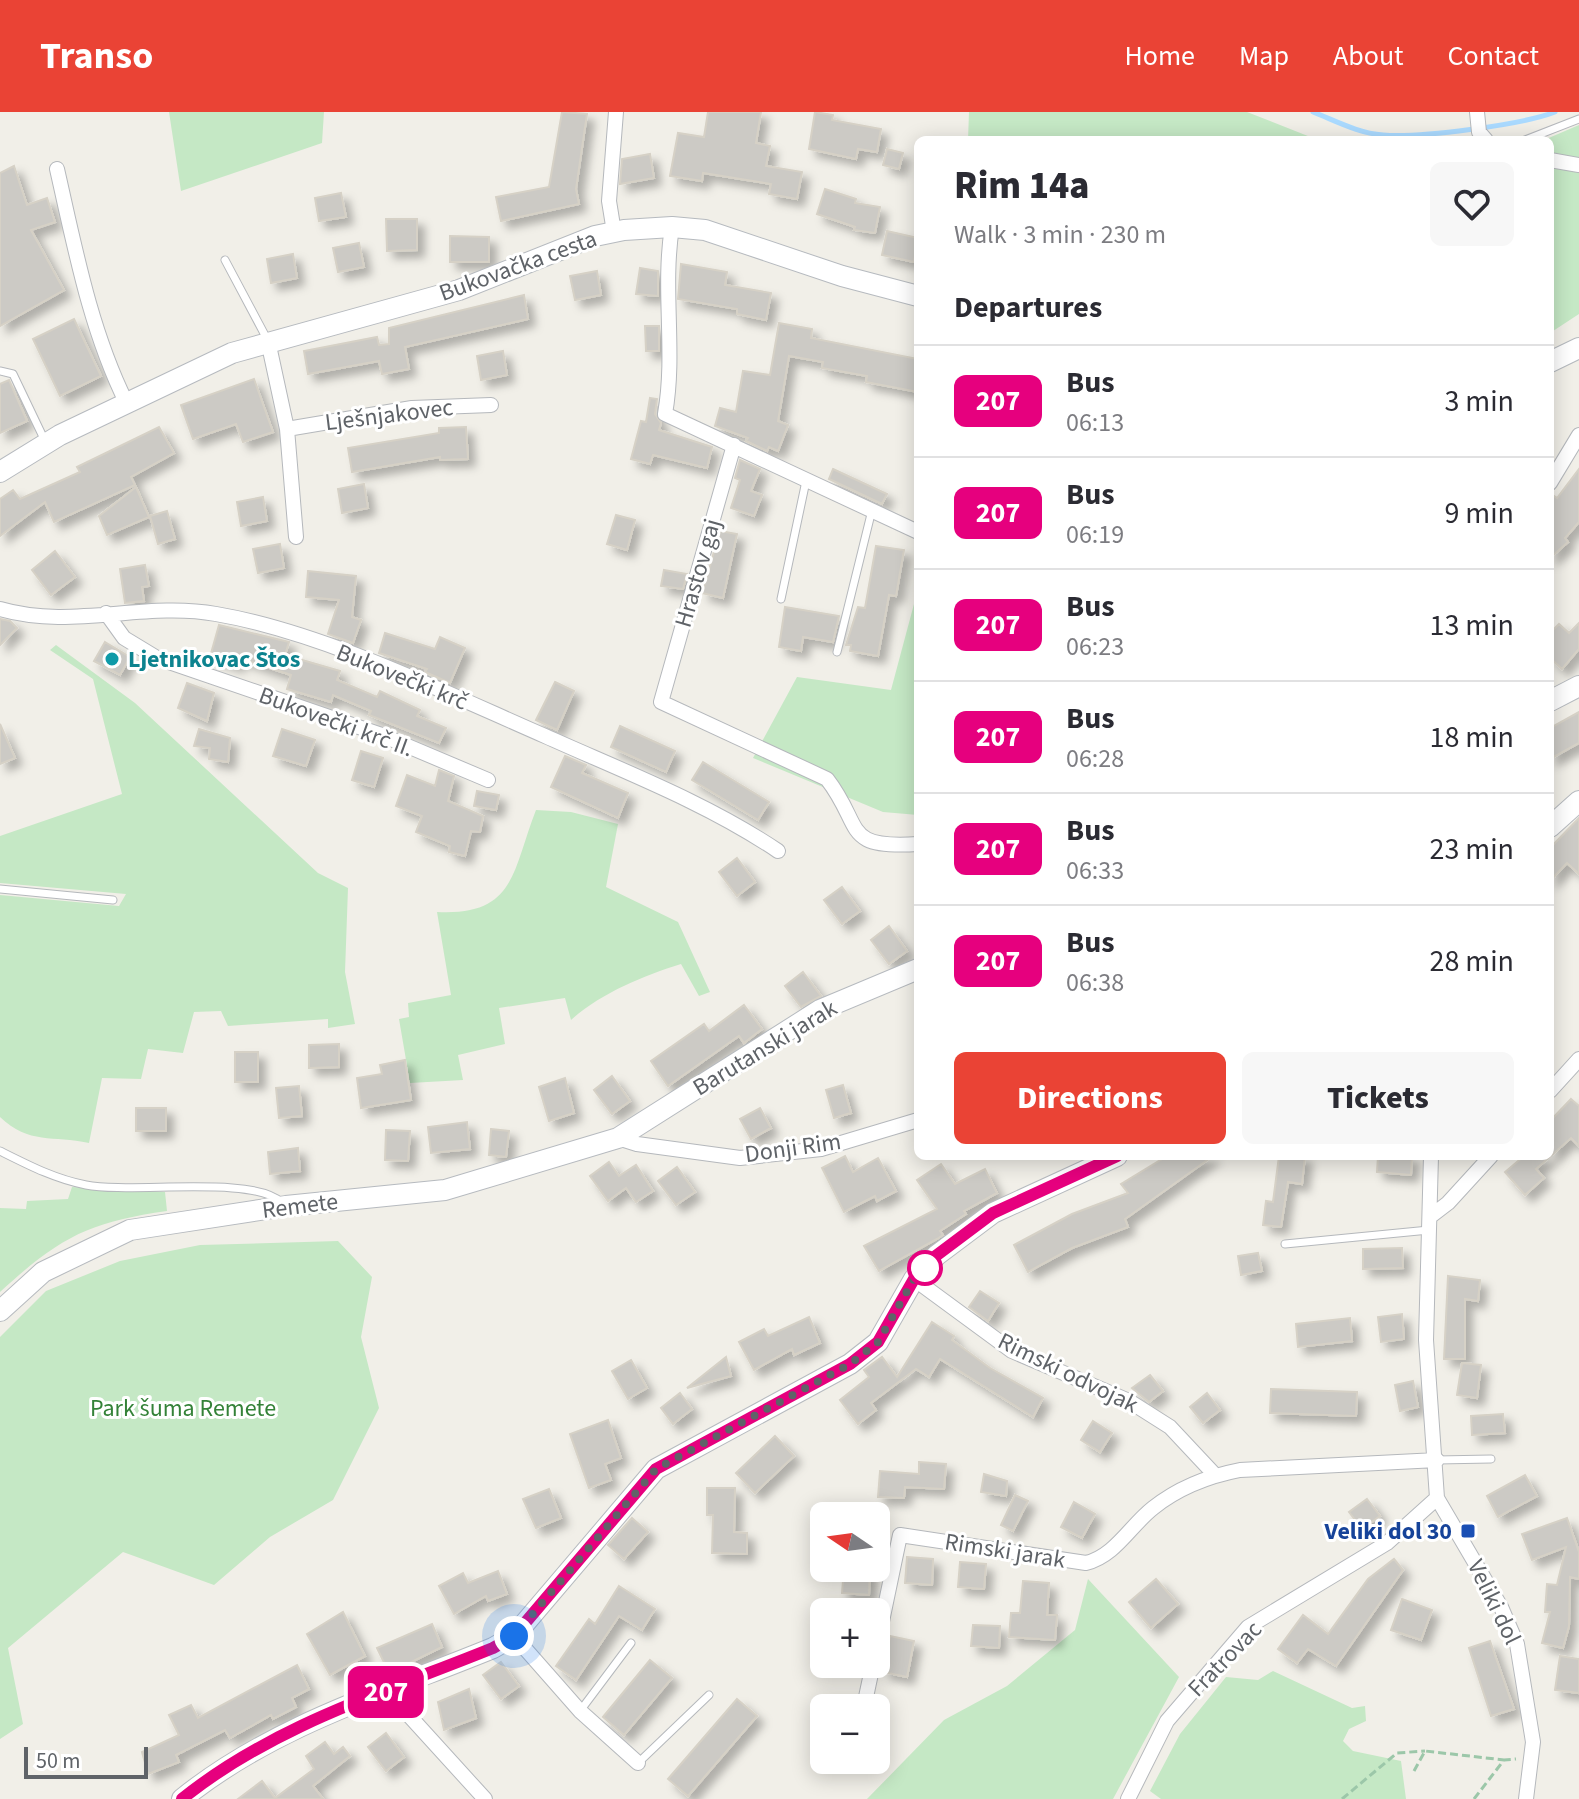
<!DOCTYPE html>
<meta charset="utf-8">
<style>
body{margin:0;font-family:"Source Sans 3",sans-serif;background:#f7f7f7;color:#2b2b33;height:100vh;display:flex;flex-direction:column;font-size:30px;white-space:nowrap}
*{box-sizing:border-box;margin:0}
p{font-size:26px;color:#7c7c81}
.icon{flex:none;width:44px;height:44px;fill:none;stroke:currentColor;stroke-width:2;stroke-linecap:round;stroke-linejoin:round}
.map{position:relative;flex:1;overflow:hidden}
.panel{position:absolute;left:914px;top:24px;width:640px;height:1024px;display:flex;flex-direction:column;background:#fff;border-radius:12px;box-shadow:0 4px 20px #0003}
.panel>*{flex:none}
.badge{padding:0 16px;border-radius:12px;font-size:28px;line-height:52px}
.needle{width:52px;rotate:283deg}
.buttons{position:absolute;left:810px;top:1390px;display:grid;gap:16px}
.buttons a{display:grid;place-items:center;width:80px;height:80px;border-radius:12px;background:#fff;box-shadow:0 4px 20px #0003;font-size:40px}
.scale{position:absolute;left:24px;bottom:20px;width:124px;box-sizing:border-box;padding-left:8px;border:4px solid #5f6368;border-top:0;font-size:22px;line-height:28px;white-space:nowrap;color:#5f6368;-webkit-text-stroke:6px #fff;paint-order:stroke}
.you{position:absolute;width:40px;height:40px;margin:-20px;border:6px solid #fff;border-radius:50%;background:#1a73e8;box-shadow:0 0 0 12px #1a73e833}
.map>.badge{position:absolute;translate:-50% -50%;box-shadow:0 0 0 4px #fff}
h2{padding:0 40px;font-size:30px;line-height:72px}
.round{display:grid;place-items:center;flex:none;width:84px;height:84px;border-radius:12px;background:#f7f7f7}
.headline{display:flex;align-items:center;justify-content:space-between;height:136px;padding:0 40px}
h1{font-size:38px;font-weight:800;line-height:60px}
.button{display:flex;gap:16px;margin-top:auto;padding:16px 40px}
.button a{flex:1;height:92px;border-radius:12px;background:#ea4335;color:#fff;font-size:32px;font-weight:800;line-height:92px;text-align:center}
.button a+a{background:#f7f7f7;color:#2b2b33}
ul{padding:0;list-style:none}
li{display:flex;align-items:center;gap:24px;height:112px;padding:0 40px;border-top:2px solid #e1e1e2}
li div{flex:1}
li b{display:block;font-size:30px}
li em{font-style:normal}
li .badge{min-width:88px;font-weight:700;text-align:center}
header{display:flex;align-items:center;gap:48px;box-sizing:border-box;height:112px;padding:0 40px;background:#ea4335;color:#fff}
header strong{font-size:38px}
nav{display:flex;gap:44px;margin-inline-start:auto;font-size:28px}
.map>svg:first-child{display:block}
.green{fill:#c5e8c5}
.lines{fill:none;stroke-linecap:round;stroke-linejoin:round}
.stream{stroke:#aadaff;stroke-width:5}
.building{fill:#cccac5;stroke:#d6d1c6;stroke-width:2;filter:url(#shadow)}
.lane-casing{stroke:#b5b8bc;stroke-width:9}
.street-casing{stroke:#b5b8bc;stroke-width:16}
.secondary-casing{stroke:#b6babf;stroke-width:22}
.path{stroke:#9cc7a9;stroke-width:3;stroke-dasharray:8 4;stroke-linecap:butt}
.lane{stroke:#fff;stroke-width:7}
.street{stroke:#fff;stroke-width:14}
.secondary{stroke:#fff;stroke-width:20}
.line-casing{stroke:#fff;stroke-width:18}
.line{stroke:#e6007e;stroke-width:12}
.walk{stroke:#5f6368;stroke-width:8;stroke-dasharray:0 14.4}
.culture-dot{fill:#0f9aa8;stroke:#fff;stroke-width:3}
.stop-dot{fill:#fff;stroke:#e6007e;stroke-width:4}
.transit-dot{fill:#1a4fb4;stroke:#fff;stroke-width:3}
.labels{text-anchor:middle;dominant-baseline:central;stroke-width:6;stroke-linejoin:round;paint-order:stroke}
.street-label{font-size:24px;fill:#5f6368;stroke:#fff}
.culture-label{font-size:24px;font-weight:bold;fill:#0d838f;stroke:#fff;text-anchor:start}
.park-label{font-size:24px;fill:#348238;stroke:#fff}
.transit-label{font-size:24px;font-weight:bold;fill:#164399;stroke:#fff;text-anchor:end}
</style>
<header>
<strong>Transo</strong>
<nav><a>Home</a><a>Map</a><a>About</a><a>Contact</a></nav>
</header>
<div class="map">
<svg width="1579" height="1687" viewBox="0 0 1579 1687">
<defs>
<filter id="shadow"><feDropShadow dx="7" dy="7" stdDeviation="4" flood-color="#0004"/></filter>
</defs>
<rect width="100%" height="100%" fill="#f1efe8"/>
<path class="green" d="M169,0H324L322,31L181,79Z
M969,0H1247L1318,28H968Z
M1579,13V47L1550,41V28H1544Z
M1550,55L1579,60V202L1550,221Z
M918,477V703L883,700L753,646L797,565L891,578Z
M56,533L135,591L318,761L348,776L345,860L355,912L328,916V907L228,914L221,899L194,900L183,941L148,937L141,967L102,966L89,1031C53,1023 29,1033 0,1005V783L119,794L126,782L0,771V724L122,682L93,567L50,538Z
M536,698L571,700L618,712L606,775L678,810L710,880L699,884L681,852C643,864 601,881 571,908L565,886L499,896L505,932L458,943L463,968L410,971L399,907L409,905L408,891L451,883L437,800C516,804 512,759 536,698Z
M72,1075L165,1080L167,1099C88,1110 59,1126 0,1180V1096L26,1097L27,1089L68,1087Z
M338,1129L372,1165L361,1225L379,1296L333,1388L270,1425L214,1473L123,1440L8,1536L23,1612L0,1627V1225L46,1179L120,1149L200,1133Z
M1088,1467L1179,1565L1113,1687H867L944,1608L1007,1574L1075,1518Z
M1273,1559L1352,1596L1365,1594L1366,1609L1349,1617L1343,1629L1353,1639L1401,1649L1406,1687H1161L1150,1679L1180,1622L1226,1565L1258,1568Z"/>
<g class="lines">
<path class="stream" d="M1313,0C1336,9 1358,21 1383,23C1419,26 1522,13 1555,0"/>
</g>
<path class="building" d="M562,0L587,2L576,77L579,92L501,109L496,85L549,75Z
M708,0H761L756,31L770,34L766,54L802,60L797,87L769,82L771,72L703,61L702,69L670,64L678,21L704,25Z
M815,0L833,3L832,8L881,17L877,40L858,37L856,47L809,37Z
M887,37L903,41L899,57L883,53Z
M650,42L654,66L620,72L622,47Z
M14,54L27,93L47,86L55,110L31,118L64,178L0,214V61Z
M825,77L856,87L855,91L880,95L875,121L854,118L855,115L817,102Z
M341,81L346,105L319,109L315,86Z
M386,107H417V138L387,139Z
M887,119L918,126L914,150L882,143Z
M450,124L489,125V150H450Z
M359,131L364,155L338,160L333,136Z
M293,142L297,166L271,171L267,147Z
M681,152L727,160L725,173L771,181L766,208L737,202V197L678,187Z
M640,156L658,159V184L636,182Z
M597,159L601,183L575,188L570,164Z
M524,183L528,207L405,235L409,257L382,262L379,249L308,262L304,239L377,225L379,233L389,232V216Z
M74,207L101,264L60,284L33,227Z
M779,211L812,217L811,226L918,247V280L866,270L867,264L822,256L823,250L789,244L778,309L788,313L778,339L769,335L767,339L746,329L748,326L715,314L720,296L736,300L743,259L770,263Z
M645,214H659V239H646Z
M503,239L507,263L481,268L477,244Z
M254,267L273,320L243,330L236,312L193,327L181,293Z
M9,268L27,309L0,321V272Z
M650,286L657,287L655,302L661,311L659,318L712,335L707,356L653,343L650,352L631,347L641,309L646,310Z
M159,315L174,341L131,365L135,373L54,410L45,390L0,424V387L13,378L20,387L80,360L77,355Z
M466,315L468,347L440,348V345L352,360L348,336L439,321V316Z
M740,348L760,357L751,379L762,383L754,404L731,396L740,368L735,366Z
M833,357L887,382L882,392L829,367Z
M1579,357V410L1565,426L1568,430L1550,446V381L1557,386Z
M364,372L368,396L342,401L338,377Z
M136,375L149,405L107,423L99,404Z
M263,385L267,409L241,414L237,390Z
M167,399L175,427L158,432L150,404Z
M616,403L635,408L627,438L607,432Z
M720,419L737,422L723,486L702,481Z
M280,432L284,456L258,461L253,437Z
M876,434L904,438L896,484L889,483L878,544L850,539L851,533H846L858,495L865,496Z
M55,439L75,465L51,483L32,458Z
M145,453L149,474L142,475L144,489L125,491L120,457Z
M664,458L687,462L683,477L661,474Z
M308,459L356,464L352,505L361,508L353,531L328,522L339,488L306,485Z
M785,495L839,504L833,530L803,525L801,539L779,535Z
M0,507L10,509L17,516L0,533Z
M1579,511V537L1562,557L1550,546V521L1559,512L1569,521Z
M219,513L289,530L285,543L340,559L337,568L377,585L380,579L420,598L417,604L446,616L439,631L369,603L371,599L333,583L331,590L287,577L291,563L239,546L237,553L210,545Z
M385,521L435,537L440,525L465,536L450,571L425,560L427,557L379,541Z
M105,530L130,545L120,563L94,549Z
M555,570L574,579L557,618L536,608Z
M187,571L214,581L207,609L178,596Z
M1579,600V631L1550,647V616Z
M0,612L15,646L0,652Z
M620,614L675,639L666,660L611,635Z
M199,617L230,626L228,650L209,647L210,636L194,634Z
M282,617L315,628L306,654L273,644Z
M361,639L383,646L374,675L352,668Z
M565,644L586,653L582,661L628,681L618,706L551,675Z
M703,650L769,690L758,708L692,668Z
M439,658L454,664L448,689L483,704L480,720L471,719L465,744L449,740L450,734L416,720L422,704L396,694L407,663L435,674Z
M477,679L499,683L496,698L474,694Z
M1579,706V762L1567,751L1550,769V736Z
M737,746L755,770L737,784L719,760Z
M842,775L860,799L842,812L824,788Z
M889,814L907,839L889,852L871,828Z
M803,860L821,884L801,895L785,874Z
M744,893L762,917L744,931L739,924L668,974L651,949L704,912L709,919Z
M339,932V955L309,956V933Z
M235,940H258V970H235Z
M405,948L411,988L361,996L357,966L382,962L380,953Z
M612,964L630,989L612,1002L594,978Z
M565,966L574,1001L549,1009L539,975Z
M843,973L851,1001L834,1006L826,978Z
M299,974L302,1004L279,1006L276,976Z
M1571,987L1579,994V1034L1571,1026L1536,1057L1544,1066L1525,1083L1505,1060L1524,1044H1550V1009Z
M136,996H166V1019H136Z
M760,996L771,1016L751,1027L740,1007Z
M467,1010L470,1037L431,1041L428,1015Z
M491,1017L509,1019L506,1045L489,1043Z
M386,1018L410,1019L408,1049L385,1048Z
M298,1036L300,1059L270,1062L268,1040Z
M845,1044L853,1060L878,1046L896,1079L877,1089L875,1084L844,1100L822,1056Z
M1167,1044H1213L1125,1107L1128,1115L1072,1136L1028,1160L1014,1133L1072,1102L1128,1081L1121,1072Z
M1279,1044H1305L1302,1072L1288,1070L1281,1115L1263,1113L1266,1089L1273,1090Z
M1378,1044H1412L1411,1063L1377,1060Z
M609,1050L619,1064L636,1053L653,1079L636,1090L626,1076L608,1089L590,1064Z
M941,1052L955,1072L985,1057L997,1081L964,1099L966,1102L940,1119L943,1123L937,1127L879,1159L864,1134L937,1097L917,1068Z
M677,1055L695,1080L676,1093L658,1069Z
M1402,1136L1403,1156L1363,1157V1137Z
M1258,1141L1262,1159L1241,1163L1238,1144Z
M1448,1164L1480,1168L1478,1189L1465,1187V1247H1444Z
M980,1179L999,1191L988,1209L969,1195Z
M1402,1202L1404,1227L1381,1230L1378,1205Z
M809,1205L820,1231L794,1243L792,1237L754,1258L739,1230L764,1217L768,1224Z
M1350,1206L1352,1229L1298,1235L1296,1212Z
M932,1210L954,1224L952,1228L990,1256L1043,1286L1033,1305L940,1247L929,1265L916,1257L871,1291L876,1298L858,1312L840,1288L869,1265L864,1258L882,1245L897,1265Z
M726,1245L731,1264L687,1276Z
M631,1248L647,1276L628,1287L612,1259Z
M1462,1251L1481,1253L1477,1286L1457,1283Z
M1150,1263L1163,1279L1149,1290L1132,1276Z
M1413,1269L1418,1295L1400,1299L1395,1273Z
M1271,1277L1357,1280L1356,1304L1270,1301Z
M680,1281L692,1297L673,1312L661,1296Z
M1207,1281L1220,1298L1203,1311L1190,1295Z
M1503,1302L1505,1321L1472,1323L1471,1304Z
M608,1308L621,1346L605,1352L611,1368L589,1376L570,1322Z
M1093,1309L1112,1321L1100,1340L1081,1328Z
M775,1324L794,1344L755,1381L736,1361Z
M919,1350L946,1352L944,1377L905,1375L904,1386L878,1385L880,1359L919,1362Z
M984,1362L1007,1369L1006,1384L981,1380Z
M1525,1363L1537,1384L1498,1405L1487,1384Z
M707,1376H735L734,1420L747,1421V1442L712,1441L713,1403H707Z
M549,1377L561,1406L536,1416L523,1387Z
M1015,1383L1028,1389L1013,1419L1001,1413Z
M1367,1387L1380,1404L1362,1417L1349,1400Z
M1074,1390L1095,1402L1082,1426L1061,1415Z
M632,1406L648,1420L624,1447L608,1433Z
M1567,1406L1579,1440V1467L1570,1465L1569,1514L1563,1536L1542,1531L1550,1500H1545L1547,1472L1557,1473L1566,1435L1532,1448L1522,1422Z
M907,1445L933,1447L932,1473L905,1471Z
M1394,1447L1403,1458L1336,1554L1308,1537L1297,1551L1278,1537L1303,1503L1328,1522L1368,1467Z
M960,1450L986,1452L984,1477L958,1475Z
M844,1456L870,1458L869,1483L842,1481Z
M498,1459L507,1482L488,1489L486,1484L454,1502L439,1474L463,1461L468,1471Z
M1156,1467L1178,1492L1151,1516L1129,1490Z
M1023,1469L1049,1471L1047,1503H1057L1055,1528L1009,1525L1011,1501H1020Z
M619,1474L655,1497L642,1518L619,1504L576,1568L556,1554L589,1507L595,1512Z
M1402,1487L1432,1498L1421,1528L1391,1518Z
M343,1500L365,1544L330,1563L307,1522Z
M432,1512L442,1535L389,1561L377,1536Z
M973,1513L1000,1514L999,1536L971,1534Z
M890,1524L914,1529L907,1565L883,1560Z
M1490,1529L1514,1597L1491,1604L1469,1536Z
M1560,1544L1579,1547V1581L1555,1578Z
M650,1548L672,1566L624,1623L603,1605Z
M501,1550L519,1574L501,1587L483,1563Z
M297,1553L309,1577L292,1586L296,1595L273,1607L271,1603L230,1626L225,1618L176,1643L179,1650L148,1662L142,1640L179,1623L169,1603L191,1593L198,1606Z
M469,1577L476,1606L444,1618L438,1590Z
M737,1587L757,1604L688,1684L668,1667Z
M386,1621L404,1645L386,1659L368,1635Z
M325,1630L334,1642L343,1635L350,1644L313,1674L323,1687H238L262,1669L275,1686L314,1657L306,1644Z"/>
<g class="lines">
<g class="lane-casing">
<path id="lane" d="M1525,28L1579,7
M225,148L267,227
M0,259L13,262L45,329
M781,487L806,369
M837,540L872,398
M0,777L113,788
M0,1039C28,1053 55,1067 86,1073C130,1082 253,1063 281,1090
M1285,1132L1429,1118
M1437,1348L1491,1347
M580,1599L631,1531
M638,1651L709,1583"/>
</g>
<g class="street-casing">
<path id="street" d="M1477,0L1479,20L1486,28
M1550,48L1579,53
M57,57C75,136 90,217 126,290
M672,115C662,178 676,240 665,302L918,420
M614,120L609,89L616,0
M268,229L287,317L296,425
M287,317L412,296L491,293
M734,333L661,590L827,667C864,715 841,737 918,732
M1550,371L1579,323
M0,497C71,518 144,489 216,502C322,520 446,581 545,624C623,659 707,691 778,739
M106,501L124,526L157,546L379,622L488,668
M1550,979L1579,947
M618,1026L637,1032L740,1046L821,1037L918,1008
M1431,1044L1426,1228L1437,1386L1501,1495L1517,1532L1533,1630L1526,1687
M1431,1104L1448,1091L1491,1044
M914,1167L1012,1239L1129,1289L1170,1315L1215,1363
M514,1524L580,1599L638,1651
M876,1538L900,1423L1086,1451C1115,1444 1130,1414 1153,1396C1178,1376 1209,1364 1240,1358L1437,1348
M391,1578L405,1599L485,1687
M866,1585L873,1552
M1128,1687L1167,1609L1248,1515L1387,1431L1437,1386"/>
</g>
<g class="secondary-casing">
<path id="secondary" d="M1550,250L1579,236
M0,360L60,323L232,241L459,178L595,124L624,118L672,115L705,118L842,164L918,184
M1550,589L1579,574
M1550,715L1579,689
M0,1199L43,1160L130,1118L286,1094L445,1078L618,1026L820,898L918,857
M182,1687C272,1614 388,1579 493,1536L514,1524L656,1357L850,1252L878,1230L914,1167L937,1143L993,1101L1117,1044"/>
</g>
<path class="path" d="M1414,1659L1425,1639L1504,1648
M1342,1687L1397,1641L1425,1639
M1474,1687L1504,1648L1516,1647"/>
<use href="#lane" class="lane"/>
<use href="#street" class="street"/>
<use href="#secondary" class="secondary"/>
</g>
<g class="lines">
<g class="line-casing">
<path id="line" d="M182,1687C272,1614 387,1579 493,1536L514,1524L656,1357L850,1252L878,1230L914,1167L937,1143L993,1101L1117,1044"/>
</g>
<use href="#line" class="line"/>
<path class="walk" d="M514,1524L656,1357L850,1252L878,1230L914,1167L925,1156"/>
</g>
<circle class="culture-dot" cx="112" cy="547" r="8"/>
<circle class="stop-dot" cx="925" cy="1156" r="16"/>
<rect class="transit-dot" x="1460" y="1411" width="16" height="16" rx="4"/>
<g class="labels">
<g class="street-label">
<text transform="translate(518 154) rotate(-20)">Bukovačka cesta</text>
<text transform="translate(389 303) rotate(-7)">Lješnjakovec</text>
<text transform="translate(698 461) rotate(-74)">Hrastov gaj</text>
<text transform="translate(402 565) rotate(22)">Bukovečki krč</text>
<text transform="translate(336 610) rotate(20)">Bukovečki krč II.</text>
<text transform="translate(765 936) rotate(-31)">Barutanski jarak</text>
<text transform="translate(793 1036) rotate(-8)">Donji Rim</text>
<text transform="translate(300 1094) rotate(-7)">Remete</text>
<text transform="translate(1068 1261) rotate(26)">Rimski odvojak</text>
<text transform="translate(1005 1439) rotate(9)">Rimski jarak</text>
<text transform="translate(1494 1490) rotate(64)">Veliki dol</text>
<text transform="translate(1225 1547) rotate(-46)">Fratrovac</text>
</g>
<g class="culture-label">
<text x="128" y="547">Ljetnikovac Štos</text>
</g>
<g class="park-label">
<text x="183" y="1296">Park šuma Remete</text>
</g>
<g class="transit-label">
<text x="1452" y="1419">Veliki dol 30</text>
</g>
</g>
</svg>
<div class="buttons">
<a><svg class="needle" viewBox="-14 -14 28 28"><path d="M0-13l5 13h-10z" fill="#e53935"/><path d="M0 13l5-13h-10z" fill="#7c7c81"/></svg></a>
<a>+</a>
<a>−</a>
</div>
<div class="scale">50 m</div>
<div class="you" style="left:514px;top:1524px"></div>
<b class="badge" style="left:386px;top:1580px;background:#e6007e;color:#fff">207</b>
<section class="panel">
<div class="headline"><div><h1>Rim 14a</h1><p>Walk · 3 min · 230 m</p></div><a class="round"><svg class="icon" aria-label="heart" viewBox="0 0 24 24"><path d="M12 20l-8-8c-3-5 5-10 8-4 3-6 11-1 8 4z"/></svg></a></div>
<h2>Departures</h2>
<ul>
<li><span class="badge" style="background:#e6007e;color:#fff">207</span><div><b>Bus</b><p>06:13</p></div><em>3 min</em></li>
<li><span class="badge" style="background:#e6007e;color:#fff">207</span><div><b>Bus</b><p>06:19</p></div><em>9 min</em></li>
<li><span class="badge" style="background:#e6007e;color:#fff">207</span><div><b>Bus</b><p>06:23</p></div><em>13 min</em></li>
<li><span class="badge" style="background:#e6007e;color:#fff">207</span><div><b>Bus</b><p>06:28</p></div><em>18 min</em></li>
<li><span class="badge" style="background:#e6007e;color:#fff">207</span><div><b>Bus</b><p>06:33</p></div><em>23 min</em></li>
<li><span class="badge" style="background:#e6007e;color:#fff">207</span><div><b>Bus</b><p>06:38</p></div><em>28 min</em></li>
</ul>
<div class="button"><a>Directions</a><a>Tickets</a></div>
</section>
</div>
